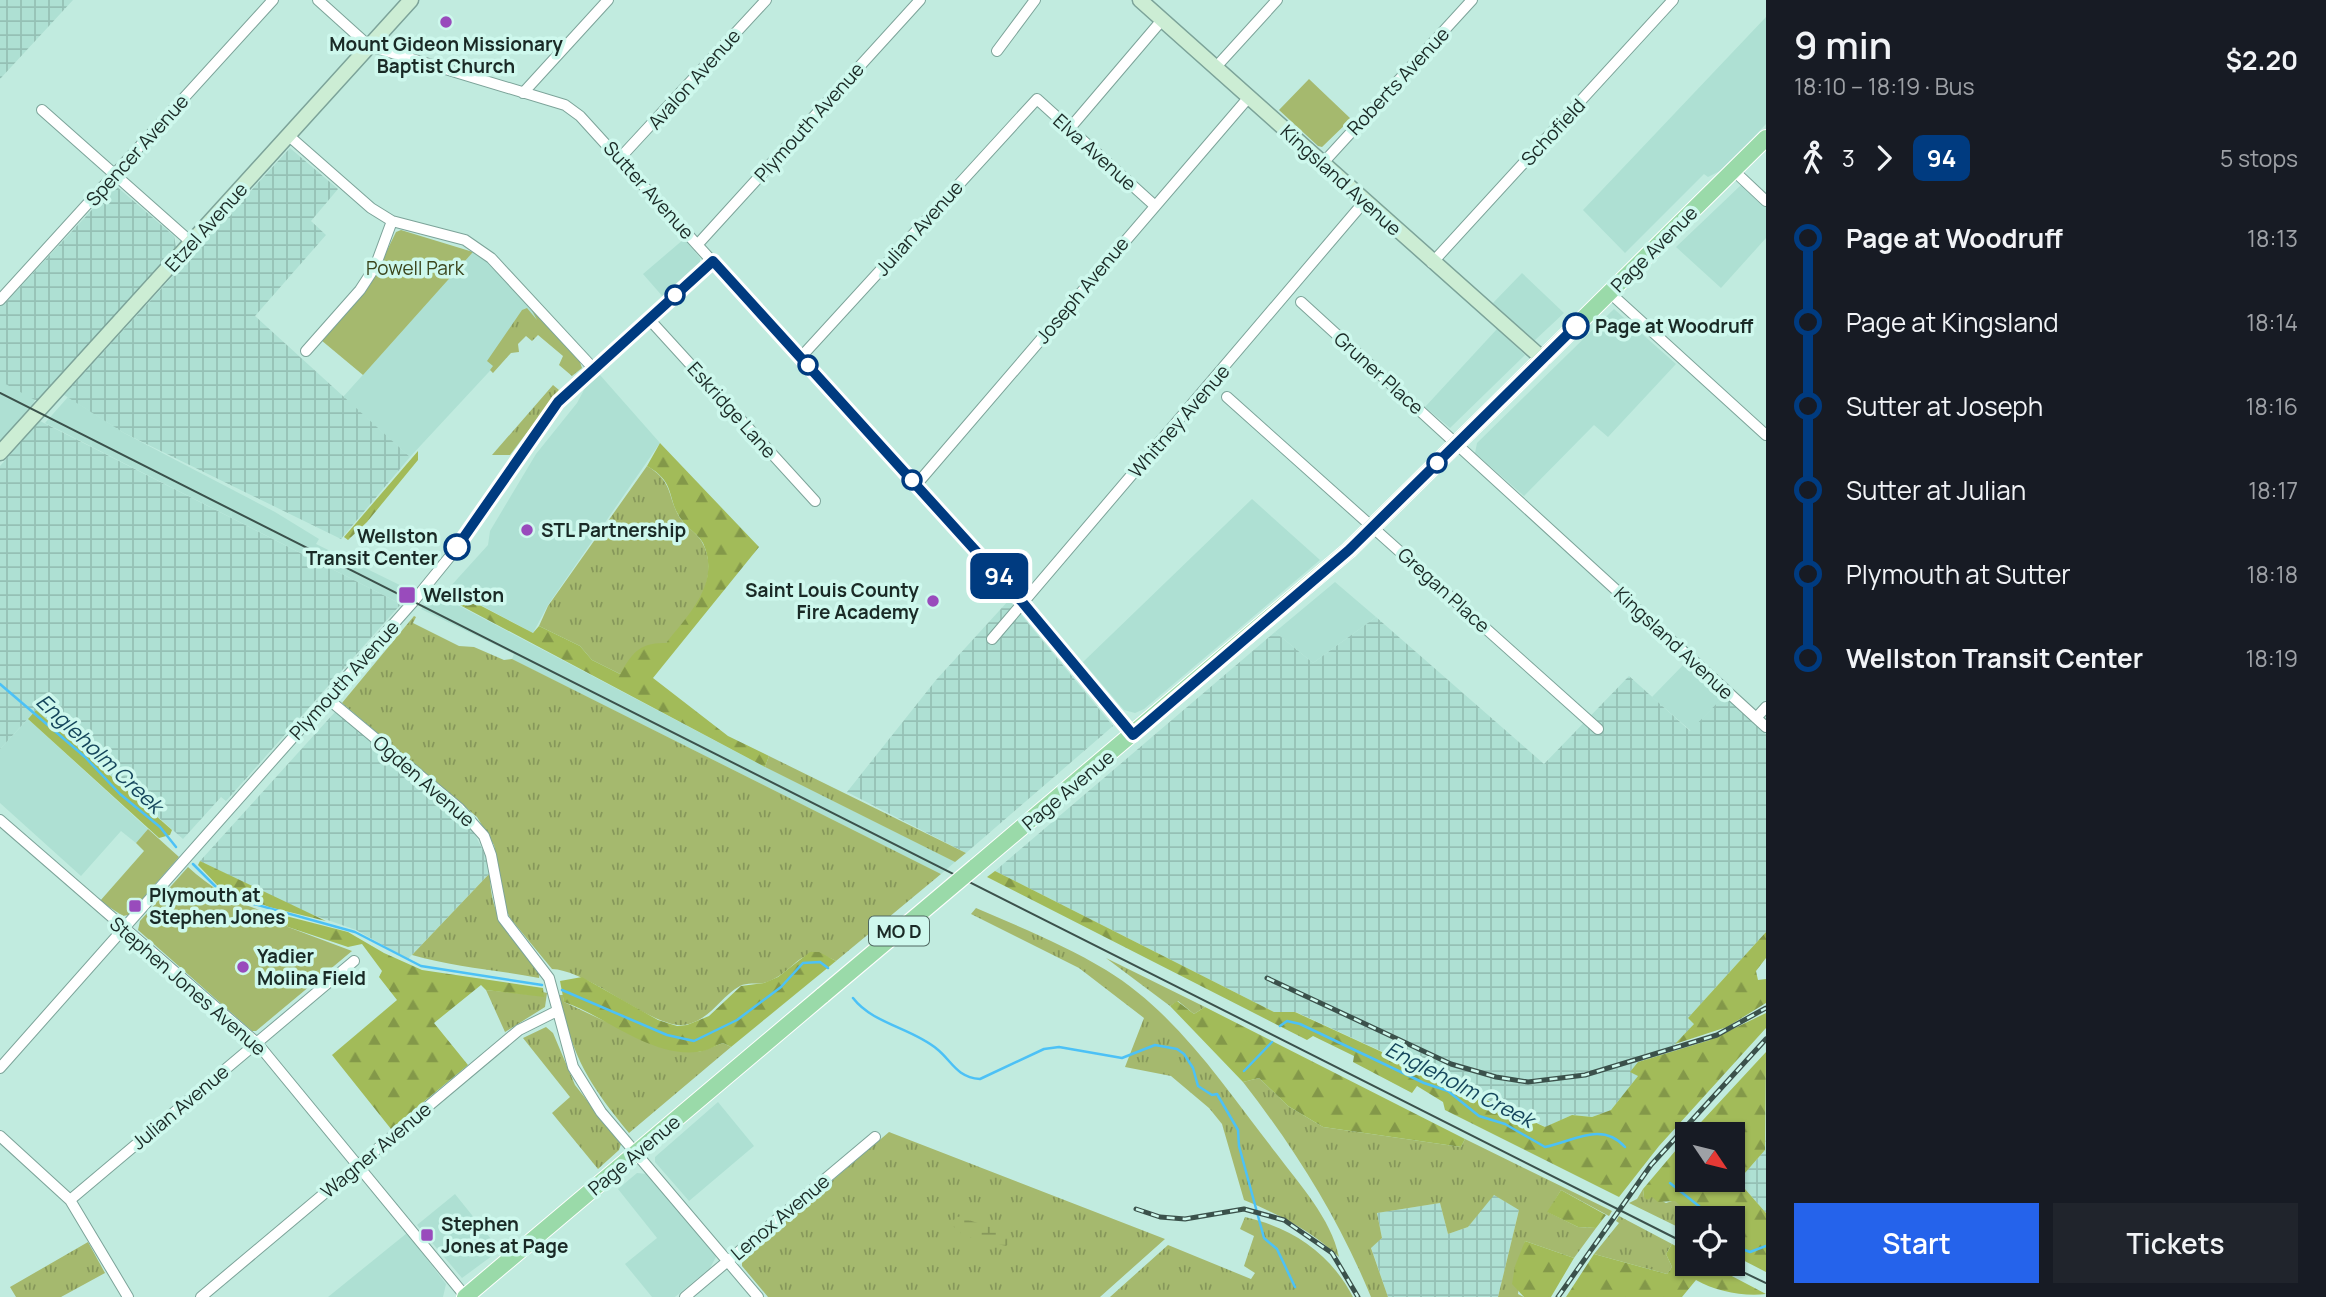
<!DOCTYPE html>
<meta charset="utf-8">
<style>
body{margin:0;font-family:Manrope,sans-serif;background:#20242c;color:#f1f3f6;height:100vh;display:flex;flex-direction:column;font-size:26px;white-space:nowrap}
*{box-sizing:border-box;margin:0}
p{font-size:23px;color:#9ea1a6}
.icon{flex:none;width:38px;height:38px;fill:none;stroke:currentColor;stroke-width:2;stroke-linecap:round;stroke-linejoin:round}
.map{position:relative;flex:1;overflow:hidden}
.side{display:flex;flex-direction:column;background:#171b24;width:560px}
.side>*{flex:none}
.badge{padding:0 14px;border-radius:10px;font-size:24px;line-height:46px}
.needle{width:46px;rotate:125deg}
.controls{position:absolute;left:1675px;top:1122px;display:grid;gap:14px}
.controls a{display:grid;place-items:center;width:70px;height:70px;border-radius:0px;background:#171b24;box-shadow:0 2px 5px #0004;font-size:35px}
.map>.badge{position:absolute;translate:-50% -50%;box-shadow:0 0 0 4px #fff}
.legs{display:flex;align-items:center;gap:10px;height:77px;padding:0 28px;font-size:23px}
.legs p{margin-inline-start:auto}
.summary{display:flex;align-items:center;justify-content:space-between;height:119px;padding:0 28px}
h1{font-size:38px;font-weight:600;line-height:52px}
.button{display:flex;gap:14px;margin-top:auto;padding:14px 28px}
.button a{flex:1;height:80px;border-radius:0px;background:#2563eb;color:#fff;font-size:28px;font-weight:600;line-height:80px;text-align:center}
.button a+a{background:#20242c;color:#f1f3f6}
ul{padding:0 28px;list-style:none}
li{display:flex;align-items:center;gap:24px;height:84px;font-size:26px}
li i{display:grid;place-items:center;width:10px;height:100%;margin:0 9px;background:currentColor}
li i::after{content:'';width:18px;height:18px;margin:-9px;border:5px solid;border-radius:50%;background:#171b24}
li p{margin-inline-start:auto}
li:first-child i{background:linear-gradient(#0000 50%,currentColor 0)}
li:last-child i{background:linear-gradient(currentColor 50%,#0000 0)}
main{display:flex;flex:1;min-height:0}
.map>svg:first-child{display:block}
.built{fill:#aee0d3}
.industrial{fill:url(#industrial-grid)}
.grass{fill:url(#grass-tufts)}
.forest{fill:url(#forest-firs)}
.wetland{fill:url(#wetland-marsh)}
.park{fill:#a5b96e}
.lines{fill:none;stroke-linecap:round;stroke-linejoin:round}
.stream{stroke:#4cc1f6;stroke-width:2.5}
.street-casing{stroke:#7ca399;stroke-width:12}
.secondary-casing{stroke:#7ca399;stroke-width:17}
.primary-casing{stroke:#fff;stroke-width:18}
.street{stroke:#fff;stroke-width:10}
.secondary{stroke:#ccedd4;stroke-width:14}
.primary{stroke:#9adaa9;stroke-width:16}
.tram{stroke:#3b514b;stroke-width:2}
.rail-casing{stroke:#3b514b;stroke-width:5}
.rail{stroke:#cef8ed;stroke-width:2.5;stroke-dasharray:8;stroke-linecap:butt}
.primary-bridge-casing{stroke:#fff;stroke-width:18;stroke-linecap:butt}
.primary-bridge{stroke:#9adaa9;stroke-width:16}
.line-1-casing{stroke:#fff;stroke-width:16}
.line-1{stroke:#003b80;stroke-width:10}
.poi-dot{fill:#994bbc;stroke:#cef8ed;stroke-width:2.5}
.stop-1-dot{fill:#fff;stroke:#003b80;stroke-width:3.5}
.labels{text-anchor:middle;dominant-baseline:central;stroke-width:7;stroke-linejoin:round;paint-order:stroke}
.shield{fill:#cef8ed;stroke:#506862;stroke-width:2}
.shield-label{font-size:18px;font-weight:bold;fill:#1a2a26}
.poi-label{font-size:19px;font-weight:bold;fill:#1a2a26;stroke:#cef8ed;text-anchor:start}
.street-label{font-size:19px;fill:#1a2a26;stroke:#cef8ed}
.park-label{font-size:19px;fill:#3b461d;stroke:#cef8ed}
.stop-label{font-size:19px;font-weight:bold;fill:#1a2a26;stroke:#cef8ed;text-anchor:start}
.water-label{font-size:21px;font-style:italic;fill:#15465c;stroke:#cef8ed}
</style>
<main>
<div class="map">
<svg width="1766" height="1297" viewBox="0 0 1766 1297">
<defs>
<pattern id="industrial-grid" width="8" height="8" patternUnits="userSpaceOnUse" patternTransform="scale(1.75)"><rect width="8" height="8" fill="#aee0d3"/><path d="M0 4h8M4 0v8" fill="none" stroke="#95c0b5"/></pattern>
<pattern id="grass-tufts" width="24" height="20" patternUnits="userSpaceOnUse" patternTransform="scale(1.75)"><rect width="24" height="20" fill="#a5b96e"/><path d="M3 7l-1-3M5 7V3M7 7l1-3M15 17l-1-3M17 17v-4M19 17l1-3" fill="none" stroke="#86975a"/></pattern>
<pattern id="forest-firs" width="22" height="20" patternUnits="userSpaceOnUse" patternTransform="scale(1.75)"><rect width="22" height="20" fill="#a2bb59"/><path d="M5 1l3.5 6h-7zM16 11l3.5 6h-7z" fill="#839849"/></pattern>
<pattern id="wetland-marsh" width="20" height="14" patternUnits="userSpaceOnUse" patternTransform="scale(1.75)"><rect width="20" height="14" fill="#a5b96e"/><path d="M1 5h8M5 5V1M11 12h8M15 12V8" fill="none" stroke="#86975a"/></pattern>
</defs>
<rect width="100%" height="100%" fill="#c1ebdf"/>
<path class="built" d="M1766,17V124L1724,169L1708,177L1704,174L1625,253L1583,210Z
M1741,185L1766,207V238L1721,288L1676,247Z
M684,239L700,258V263L664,298L643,274Z
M473,252L491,265L540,317L410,457L343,397Z
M1522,273L1564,313L1534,341L1493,303Z
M1614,309L1676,364L1608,437L1594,425L1524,496L1475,453L1477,443Z
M1497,329L1525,355L1450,428L1425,407Z
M600,375L660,443L548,605L533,633L449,588L488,545L490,531L536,454L577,403L585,388Z
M0,380L36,398L28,413L0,444Z
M68,397L124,433L275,512L319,539L316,544L412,591L401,604L45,423Z
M1252,499L1320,560L1144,709L1135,713L1124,710L1083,662Z
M1335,582L1376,617L1313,663L1275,632Z
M435,593L765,767L955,862L941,874L529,668L512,659L514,654L421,609Z
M1687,661L1724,696L1691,731L1652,697Z
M28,719L148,829L136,843L121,831L81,876L0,803V749Z
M718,1102L754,1146L689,1201L655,1162V1157Z
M637,1173L647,1174L652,1179L715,1253L716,1257L710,1268L675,1297H652L625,1264L657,1238L618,1189Z
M455,1194L500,1250L462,1278L417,1225Z
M407,1233L446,1284L443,1297H328Z"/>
<path class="industrial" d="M0,0H73L0,79Z
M290,148L338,189L311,221L326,235L255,316L410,457L341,539L124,433L64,395Z
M115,185L174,236L176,247L40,400H35L0,381V295L7,301Z
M40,421L401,604L226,801L221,797L183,839L36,710L0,749V466Z
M1009,600L1113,726L966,853L847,792L936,680Z
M1376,617L1544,764L1629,676L1690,731L1724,696L1766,734V932L1688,1018L1695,1023L1667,1053L1638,1062L1639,1075L1611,1110L1592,1117L1572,1115L1546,1127L1296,1012H1274L995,871L1275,632L1313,663Z
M335,712L456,811L470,825L486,856L490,873L408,959L356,930L299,910L200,861Z
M1766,1135V1213L1738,1181L1765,1150Z
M1493,1194L1519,1210L1498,1297H1388L1371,1247L1382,1238L1377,1213L1440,1203L1448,1234L1468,1227Z"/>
<path class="grass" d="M527,308L537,320L531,309L533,310L580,362L582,368L572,376L559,365L563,356L538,335L532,341L526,336L518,344L519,352L511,353L493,373L490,370L493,366L487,361L522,310Z
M553,385L559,390L510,455H492Z
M647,466C674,482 667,497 680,518C686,527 697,533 702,542C722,577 692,621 665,644C651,655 635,664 620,674L592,660L580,646L539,626L548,606Z
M414,616L416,617L413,623L459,646L474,647L504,660L512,659L941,874L836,961C799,941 798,971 767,982C759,985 748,982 740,986C720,997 714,1016 689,1024C657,1034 593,971 552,969L510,918L505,907L494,845L477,817L342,703Z
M769,756L966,853L955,862L765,767Z
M490,873C490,920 511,936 540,970L539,978C497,970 454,967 412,955Z
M976,908C1020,927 1065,945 1106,970C1177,1013 1226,1089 1276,1153C1299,1184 1331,1218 1339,1257C1310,1230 1280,1215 1244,1200L1222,1124L1209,1108L1171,1076L1125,1067L1144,1018L1079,968L971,914Z
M1106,958L1205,1007L1194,1014L1178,1001L1170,1006Z
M486,990L543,996V992L547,993L545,1007L505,1032Z
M559,995H563L564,1002L615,1026L699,1052L723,1043L731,1047L629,1133C588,1083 573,1058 559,995Z
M546,1027L553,1033L575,1085L621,1144L619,1150L598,1169L552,1113L570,1097L523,1038Z
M1259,1078L1288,1106L1323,1127L1461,1147L1465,1139L1612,1211L1609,1216L1561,1190L1548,1212L1578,1227L1596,1228L1574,1258L1525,1241L1518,1294L1524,1297H1498L1519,1210L1494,1195L1468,1227L1448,1234L1440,1203L1377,1213L1382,1238L1371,1248L1388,1297H1371C1339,1219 1295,1149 1243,1082Z
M889,1132L1165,1239L1100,1297H768L742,1266V1258Z
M1643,1189L1644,1197L1652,1196L1666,1203L1675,1200L1694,1216L1687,1220L1680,1219L1676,1226L1629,1203L1637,1199Z
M1619,1216L1672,1244L1666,1254L1672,1267L1667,1274L1594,1254L1619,1223L1616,1221Z
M1245,1217C1293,1228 1330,1253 1353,1297H1110L1168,1245L1251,1279L1255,1273L1244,1266L1254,1236L1240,1229Z
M88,1242L105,1273L61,1297H16L10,1287Z"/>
<path class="forest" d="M660,443L759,547L653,678L728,736L769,756L765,767L441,595L447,588L533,633L539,626L580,646L592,660L620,674C632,653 640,642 666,643C689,614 721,583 703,543C698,534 687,528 681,519C666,498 677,483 647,466Z
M418,451V460L367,522L348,540L344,537Z
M36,710L172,830L170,835L159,838L28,719Z
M200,861L326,921L269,907L219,887L198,865Z
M995,871L1274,1012H1295L1545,1127L1572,1115L1592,1117L1611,1110L1638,1076L1630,1072L1638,1062L1710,1040L1766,1013V1028L1659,1146L1619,1197L1445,1110L1443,1102L1417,1086L1412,1093L1353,1062L1354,1056L1313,1036L1307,1040L987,877Z
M282,915L348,932L384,953L422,970L543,988L544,997L486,990L481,985L434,1023L468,1065L391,1129L332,1055L397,1000L379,977L382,971L362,944L348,947L288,927Z
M1766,932V958L1756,971L1758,980L1766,979V1003L1727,1027L1675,1044L1694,1024L1688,1018Z
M810,952H819L836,961L731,1047L723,1043C714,1046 705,1052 697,1052C650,1057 605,1016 564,1002L560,981L582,977L658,1020L677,1026L687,1025L709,1016L741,986L764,983L778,977Z
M1177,1001L1194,1014L1205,1007L1465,1139L1461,1147L1323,1127L1288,1106L1259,1078L1243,1082L1170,1006Z
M1766,1052L1765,1150L1738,1181L1766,1213V1272L1733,1255L1732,1218H1691L1694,1212L1686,1211L1675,1201L1658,1202L1652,1197L1647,1200L1644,1197L1643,1189L1687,1137V1180H1732V1134H1690Z
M1561,1190L1606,1215L1596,1228L1578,1227L1547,1212Z
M1525,1241L1574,1258L1551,1297H1524L1512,1284L1515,1266Z
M1672,1244L1687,1252V1264H1709L1766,1294C1744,1297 1715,1291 1696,1280L1682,1297H1566L1594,1254L1667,1274L1672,1267L1666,1254Z"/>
<path class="wetland" d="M956,1216L1009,1233L1010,1242L1006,1246L964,1236L952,1225Z"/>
<path class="park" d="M1309,79L1351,119L1322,147L1318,146L1279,110Z
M401,230L473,252L363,375L321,340L370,285L396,232Z
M148,829L179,857L128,915L123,916L100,901L144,851L136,843Z
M188,867C216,892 244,909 282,915L288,927L352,951L256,1031H252L138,930L140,921Z"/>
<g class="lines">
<path class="stream" d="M0,684L85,757L120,794L160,827L176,847
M193,864L218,889L243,901L355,932L421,966L542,985
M562,990L667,1035L694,1041L737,1020L781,987L803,963L820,962L828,968
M853,998C873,1024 912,1028 937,1049C952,1061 956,1077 980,1079L1044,1049L1059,1047L1122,1058L1155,1045L1177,1049L1184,1054L1193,1068L1198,1086L1212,1095L1217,1094L1238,1130L1239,1146L1264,1238L1277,1249L1295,1287
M1280,1026L1287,1021L1300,1024L1424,1083L1448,1091L1479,1116L1505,1124L1545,1147C1574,1141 1602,1121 1625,1147
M1244,1071L1272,1042
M1670,1183L1700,1207L1706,1218
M1732,1245L1750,1252L1766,1246"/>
<g class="street-casing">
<path id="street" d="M318,0L369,46L565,105L580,116L1023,603L1133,735
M997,51L1035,0
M1216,67L1277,0
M523,93L608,0
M42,110L192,243
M1070,128L1162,20
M289,136L371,208L392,221L465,240L491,258L593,368
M620,158L766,0
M1323,163L1472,0
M1733,170L1766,201
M698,244L920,0
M1432,263L1673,0
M1610,293L1766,435
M0,300L273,0
M1301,302L1766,727
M649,319L815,501
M306,351L360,290L375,267L392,221
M801,357L1037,99L1154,205
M1227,397L1598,729
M916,485L1249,97
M992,639L1364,202
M328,699L459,808L484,836L491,855L503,918L549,978L573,1067L601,1112L758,1297
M1756,718L1766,707
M0,820L257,1043L466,1297
M0,1068L413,602L456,549L558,402L713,261
M0,1136L70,1200L128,1297
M70,1200L354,961
M201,1297L519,1030L557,1011
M685,1297L875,1137"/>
</g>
<g class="secondary-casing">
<path id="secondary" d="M1140,0L1543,359
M0,453L411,0"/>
</g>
<g class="primary-casing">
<path id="primary" d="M975,867L1349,550L1766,138
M465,1297L823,995"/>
</g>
<use href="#street" class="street"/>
<use href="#secondary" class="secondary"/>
<use href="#primary" class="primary"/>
<path class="tram" d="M0,393L1687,1244
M1726,1264L1766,1283"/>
<g class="rail-casing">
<path id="rail" d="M1267,978L1451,1064L1496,1077L1528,1082L1585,1075L1717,1035L1766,1008
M1136,1209L1160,1217L1185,1219L1244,1209L1284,1220L1332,1253L1358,1297
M1558,1297L1651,1165L1766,1039"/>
</g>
<use href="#rail" class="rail"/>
<g class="primary-bridge-casing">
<path id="primary-bridge" d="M823,995L975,867"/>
</g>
<use href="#primary-bridge" class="primary-bridge"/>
</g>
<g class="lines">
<g class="line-1-casing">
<path id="line-1" d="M457,547L558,402L713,261L1023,603L1133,735L1349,550L1576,326"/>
</g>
<use href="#line-1" class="line-1"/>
</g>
<g class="poi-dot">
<circle cx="446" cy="22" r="7"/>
<circle cx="527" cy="530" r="7"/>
<rect x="398" y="586" width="18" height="18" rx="3.5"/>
<circle cx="933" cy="601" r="7"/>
<rect x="128" y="899" width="14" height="14" rx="3.5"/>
<circle cx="243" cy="967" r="7"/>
<rect x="420" y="1228" width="14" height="14" rx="3.5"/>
</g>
<g class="stop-1-dot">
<circle cx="675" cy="295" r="9"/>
<circle cx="1576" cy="326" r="12"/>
<circle cx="808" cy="365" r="9"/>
<circle cx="1437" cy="463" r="9"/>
<circle cx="912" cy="480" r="9"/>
<circle cx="457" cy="547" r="12"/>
</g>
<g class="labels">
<rect class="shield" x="869" y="916.5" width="60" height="29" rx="5"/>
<g class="shield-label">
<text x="899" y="931">MO D</text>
</g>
<g class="poi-label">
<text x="446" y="44" text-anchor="middle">Mount Gideon Missionary<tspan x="446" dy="22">Baptist Church</tspan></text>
<text x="541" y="530">STL Partnership</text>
<text x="919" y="590" text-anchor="end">Saint Louis County<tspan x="919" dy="22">Fire Academy</tspan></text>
<text x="423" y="595">Wellston</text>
<text x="149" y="895">Plymouth at<tspan x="149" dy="22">Stephen Jones</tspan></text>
<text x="257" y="956">Yadier<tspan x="257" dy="22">Molina Field</tspan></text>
<text x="441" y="1224">Stephen<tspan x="441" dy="22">Jones at Page</tspan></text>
</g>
<g class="street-label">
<text transform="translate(694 79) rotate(-48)">Avalon Avenue</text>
<text transform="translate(1398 81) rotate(-47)">Roberts Avenue</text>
<text transform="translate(809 122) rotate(-48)">Plymouth Avenue</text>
<text transform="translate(1553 132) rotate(-47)">Schofield</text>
<text transform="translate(137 150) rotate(-48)">Spencer Avenue</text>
<text transform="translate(1095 152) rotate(42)">Elva Avenue</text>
<text transform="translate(1341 180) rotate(42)">Kingsland Avenue</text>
<text transform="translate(649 190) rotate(48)">Sutter Avenue</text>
<text transform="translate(206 227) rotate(-48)">Etzel Avenue</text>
<text transform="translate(919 228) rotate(-48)">Julian Avenue</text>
<text transform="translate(1654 249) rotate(-45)">Page Avenue</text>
<text transform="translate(1082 290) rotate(-50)">Joseph Avenue</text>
<text transform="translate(1379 373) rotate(42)">Gruner Place</text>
<text transform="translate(732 410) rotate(48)">Eskridge Lane</text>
<text transform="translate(1179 421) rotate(-49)">Whitney Avenue</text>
<text transform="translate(1444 590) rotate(42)">Gregan Place</text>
<text transform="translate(1674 643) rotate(43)">Kingsland Avenue</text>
<text transform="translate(344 680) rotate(-48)">Plymouth Avenue</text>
<text transform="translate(424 781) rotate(41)">Ogden Avenue</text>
<text transform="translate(1068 790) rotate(-40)">Page Avenue</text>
<text transform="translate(188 986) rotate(41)">Stephen Jones Avenue</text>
<text transform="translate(180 1107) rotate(-40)">Julian Avenue</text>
<text transform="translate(376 1150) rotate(-40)">Wagner Avenue</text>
<text transform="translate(634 1155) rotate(-40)">Page Avenue</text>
<text transform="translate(780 1217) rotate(-40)">Lenox Avenue</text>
</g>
<g class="park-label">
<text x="415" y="268">Powell Park</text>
</g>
<g class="stop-label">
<text x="1595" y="326">Page at Woodruff</text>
<text x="438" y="536" text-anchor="end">Wellston<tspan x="438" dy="22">Transit Center</tspan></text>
</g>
<g class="water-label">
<text transform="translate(100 753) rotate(43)">Engleholm Creek</text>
<text transform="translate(1460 1084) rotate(27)">Engleholm Creek</text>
</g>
</g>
</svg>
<div class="controls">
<a><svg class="needle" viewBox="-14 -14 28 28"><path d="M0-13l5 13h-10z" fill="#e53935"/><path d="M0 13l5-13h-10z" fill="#9ea1a6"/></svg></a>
<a><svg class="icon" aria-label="locate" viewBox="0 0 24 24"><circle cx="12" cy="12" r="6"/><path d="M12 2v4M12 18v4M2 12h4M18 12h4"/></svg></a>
</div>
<b class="badge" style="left:999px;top:576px;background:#003b80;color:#fff">94</b>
</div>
<section class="side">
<div class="summary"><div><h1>9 min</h1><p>18:10 – 18:19 · Bus</p></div><b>$2.20</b></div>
<div class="legs"><svg class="icon" aria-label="walk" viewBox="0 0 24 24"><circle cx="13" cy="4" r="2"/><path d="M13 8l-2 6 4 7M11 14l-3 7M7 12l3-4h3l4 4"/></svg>3<svg class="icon" aria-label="forward" viewBox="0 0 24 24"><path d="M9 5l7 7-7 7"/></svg><b class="badge" style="background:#003b80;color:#fff">94</b><p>5 stops</p></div>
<ul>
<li><i style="color:#003b80"></i><b>Page at Woodruff</b><p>18:13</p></li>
<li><i style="color:#003b80"></i><span>Page at Kingsland</span><p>18:14</p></li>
<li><i style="color:#003b80"></i><span>Sutter at Joseph</span><p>18:16</p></li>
<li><i style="color:#003b80"></i><span>Sutter at Julian</span><p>18:17</p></li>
<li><i style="color:#003b80"></i><span>Plymouth at Sutter</span><p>18:18</p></li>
<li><i style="color:#003b80"></i><b>Wellston Transit Center</b><p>18:19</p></li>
</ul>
<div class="button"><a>Start</a><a>Tickets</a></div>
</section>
</main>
